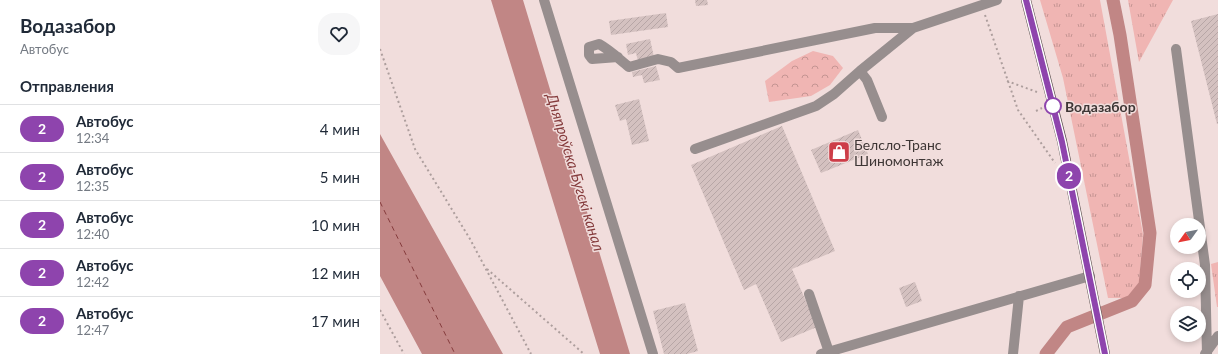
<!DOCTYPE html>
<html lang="ru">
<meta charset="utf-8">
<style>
body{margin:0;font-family:Lato,sans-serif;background:#f6f6f7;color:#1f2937;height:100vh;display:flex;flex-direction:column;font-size:15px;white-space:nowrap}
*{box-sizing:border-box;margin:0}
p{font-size:13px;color:#747a83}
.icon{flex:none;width:22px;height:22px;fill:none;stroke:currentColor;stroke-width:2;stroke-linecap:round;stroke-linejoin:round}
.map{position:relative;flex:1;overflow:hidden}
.details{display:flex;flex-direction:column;background:#fff;width:380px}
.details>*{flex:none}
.badge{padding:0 8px;border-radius:13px;font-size:14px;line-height:26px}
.needle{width:26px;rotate:237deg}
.fabs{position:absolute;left:790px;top:218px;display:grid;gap:8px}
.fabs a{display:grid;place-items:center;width:36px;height:36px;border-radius:50%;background:#fff;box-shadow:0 2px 6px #0003;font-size:20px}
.map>.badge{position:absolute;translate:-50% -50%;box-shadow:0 0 0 2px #fff}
h2{padding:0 20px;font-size:15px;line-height:36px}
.round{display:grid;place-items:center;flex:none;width:42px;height:42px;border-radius:16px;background:#f6f6f7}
.head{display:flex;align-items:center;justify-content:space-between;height:68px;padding:0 20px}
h1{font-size:19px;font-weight:700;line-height:30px}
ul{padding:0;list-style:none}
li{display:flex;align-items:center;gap:12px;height:48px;padding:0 20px;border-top:1px solid #e0e1e3}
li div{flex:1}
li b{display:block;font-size:15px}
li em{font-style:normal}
li .badge{min-width:44px;font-weight:700;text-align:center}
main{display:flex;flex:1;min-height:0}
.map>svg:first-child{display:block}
.grass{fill:url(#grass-tufts)}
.forest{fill:url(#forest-crowns)}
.water{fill:#c18685}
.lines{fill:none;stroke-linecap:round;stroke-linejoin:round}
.canal{stroke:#c18685;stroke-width:13}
.ferry{stroke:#853b3c;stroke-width:1;stroke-dasharray:5 4;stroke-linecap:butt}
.building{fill:url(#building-hatch)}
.path{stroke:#ad9e9d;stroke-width:2;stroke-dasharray:2 3;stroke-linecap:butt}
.minor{stroke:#978e8e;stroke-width:10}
.major{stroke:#584a4a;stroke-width:10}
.line-casing{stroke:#fff;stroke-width:9}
.line{stroke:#8e44ad;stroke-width:6}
.stop-dot{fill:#fff;stroke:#8e44ad;stroke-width:2}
.labels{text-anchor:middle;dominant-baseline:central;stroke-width:3;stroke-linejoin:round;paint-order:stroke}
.stop-label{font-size:14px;font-weight:bold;fill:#3e3635;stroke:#f1dddc;text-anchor:start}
.poi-label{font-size:14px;fill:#3e3635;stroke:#f1dddc;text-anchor:start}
.water-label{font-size:15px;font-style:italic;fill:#853b3c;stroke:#f1dddc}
</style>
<main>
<section class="details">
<div class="head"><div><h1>Водазабор</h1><p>Автобус</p></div><a class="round"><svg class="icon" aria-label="heart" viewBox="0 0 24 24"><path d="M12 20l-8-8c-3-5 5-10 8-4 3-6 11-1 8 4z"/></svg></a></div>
<h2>Отправления</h2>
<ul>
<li><span class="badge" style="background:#8e44ad;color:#fff">2</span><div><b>Автобус</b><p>12:34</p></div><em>4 мин</em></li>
<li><span class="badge" style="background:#8e44ad;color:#fff">2</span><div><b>Автобус</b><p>12:35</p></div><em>5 мин</em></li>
<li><span class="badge" style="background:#8e44ad;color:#fff">2</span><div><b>Автобус</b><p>12:40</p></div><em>10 мин</em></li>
<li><span class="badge" style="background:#8e44ad;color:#fff">2</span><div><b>Автобус</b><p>12:42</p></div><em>12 мин</em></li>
<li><span class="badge" style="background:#8e44ad;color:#fff">2</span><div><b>Автобус</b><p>12:47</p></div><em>17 мин</em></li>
</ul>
</section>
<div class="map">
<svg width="838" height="354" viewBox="0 0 838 354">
<defs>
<pattern id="grass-tufts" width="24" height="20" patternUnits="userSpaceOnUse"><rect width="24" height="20" fill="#f0b5b3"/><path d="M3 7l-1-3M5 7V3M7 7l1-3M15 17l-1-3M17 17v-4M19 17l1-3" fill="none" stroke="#c49492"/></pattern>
<pattern id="forest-crowns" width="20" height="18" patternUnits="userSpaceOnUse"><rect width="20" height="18" fill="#f0b5b3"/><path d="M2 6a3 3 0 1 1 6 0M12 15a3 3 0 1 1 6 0" fill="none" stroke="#c49492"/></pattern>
<pattern id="building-hatch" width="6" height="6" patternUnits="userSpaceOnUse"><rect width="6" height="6" fill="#d4c1c0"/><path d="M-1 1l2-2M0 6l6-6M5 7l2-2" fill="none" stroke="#b7a6a6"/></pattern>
</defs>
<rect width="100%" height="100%" fill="#f1dddc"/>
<path class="grass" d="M660,0H720L763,234L759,283L747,298H728L683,78Z
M748,0H793L759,62Z
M838,262V307H837L831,264Z"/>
<path class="forest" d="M433,51L453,56L463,68L450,85L431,96L389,102L385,81L412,61Z"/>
<path class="water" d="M111,0H143L250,354H220Z
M0,134L123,354H42L0,276Z"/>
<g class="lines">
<path class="canal" d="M666,354L687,327L752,301L765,285L770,233L740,35L733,0"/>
<path class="ferry" d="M0,202L75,354"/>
</g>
<path class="building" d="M315,0H327L328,5L316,6Z
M286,13L288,27L231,35L229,21Z
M838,14V124H837L811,21Z
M270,39L274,57L258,61L256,53L248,55L246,44Z
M276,66L280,80L264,83L262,75L253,77L252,72Z
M259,99L269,141L252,145L246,119L240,121L235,105Z
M402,126L455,251L412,269L437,327L401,342L376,284L364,290L311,165Z
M478,130L488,154L441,173L431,150Z
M535,282L542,301L526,307L519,288Z
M305,303L318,351L307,354H284L273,311Z"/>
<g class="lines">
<path class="path" d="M605,15L638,110L675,163
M0,49L35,149L90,239L151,354
M627,81L657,92
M656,111L662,108
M107,269L204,354
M0,310L24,354"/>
<path class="minor" d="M164,0L273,354
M796,49L825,265L827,354
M238,57L212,59L209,55V47L219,44C230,50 239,59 249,67L278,59L291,62L298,68L495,28H533
M480,71L487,80L502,117
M315,149L436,106L454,94L480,71L533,28L617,0
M429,294L449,352
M441,354L710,276
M633,354L639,296
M825,354L838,336"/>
<path class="major" d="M646,0L682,141L725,354"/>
</g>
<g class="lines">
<g class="line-casing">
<path id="line" d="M646,0L682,142L725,354"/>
</g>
<use href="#line" class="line"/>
</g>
<defs>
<g id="shop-square" transform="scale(1.15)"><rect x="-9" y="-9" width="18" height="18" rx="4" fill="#cd3d48" stroke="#f1dddc"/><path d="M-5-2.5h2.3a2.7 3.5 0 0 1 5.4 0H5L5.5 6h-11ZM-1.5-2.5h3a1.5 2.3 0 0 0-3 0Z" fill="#fff"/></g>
</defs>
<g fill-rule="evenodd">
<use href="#shop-square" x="459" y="152"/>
</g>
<circle class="stop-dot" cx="673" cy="106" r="8"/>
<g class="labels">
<g class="stop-label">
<text x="685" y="106">Водазабор</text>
</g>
<g class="poi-label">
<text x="474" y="144">Белсло-Транс<tspan x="474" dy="16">Шиномонтаж</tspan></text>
</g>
<g class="water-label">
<text transform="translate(196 172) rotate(73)">Дняпроўска-Бугскі канал</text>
</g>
</g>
</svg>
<div class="fabs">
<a><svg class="needle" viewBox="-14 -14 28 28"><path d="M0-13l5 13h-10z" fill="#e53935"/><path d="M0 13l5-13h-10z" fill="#747a83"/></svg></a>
<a><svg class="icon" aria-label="locate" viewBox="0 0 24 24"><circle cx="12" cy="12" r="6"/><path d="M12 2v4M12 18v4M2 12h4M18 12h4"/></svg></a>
<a><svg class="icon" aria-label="layers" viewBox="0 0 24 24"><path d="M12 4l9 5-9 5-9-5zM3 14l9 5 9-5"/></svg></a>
</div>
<b class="badge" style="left:689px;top:176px;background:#8e44ad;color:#fff">2</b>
</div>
</main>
